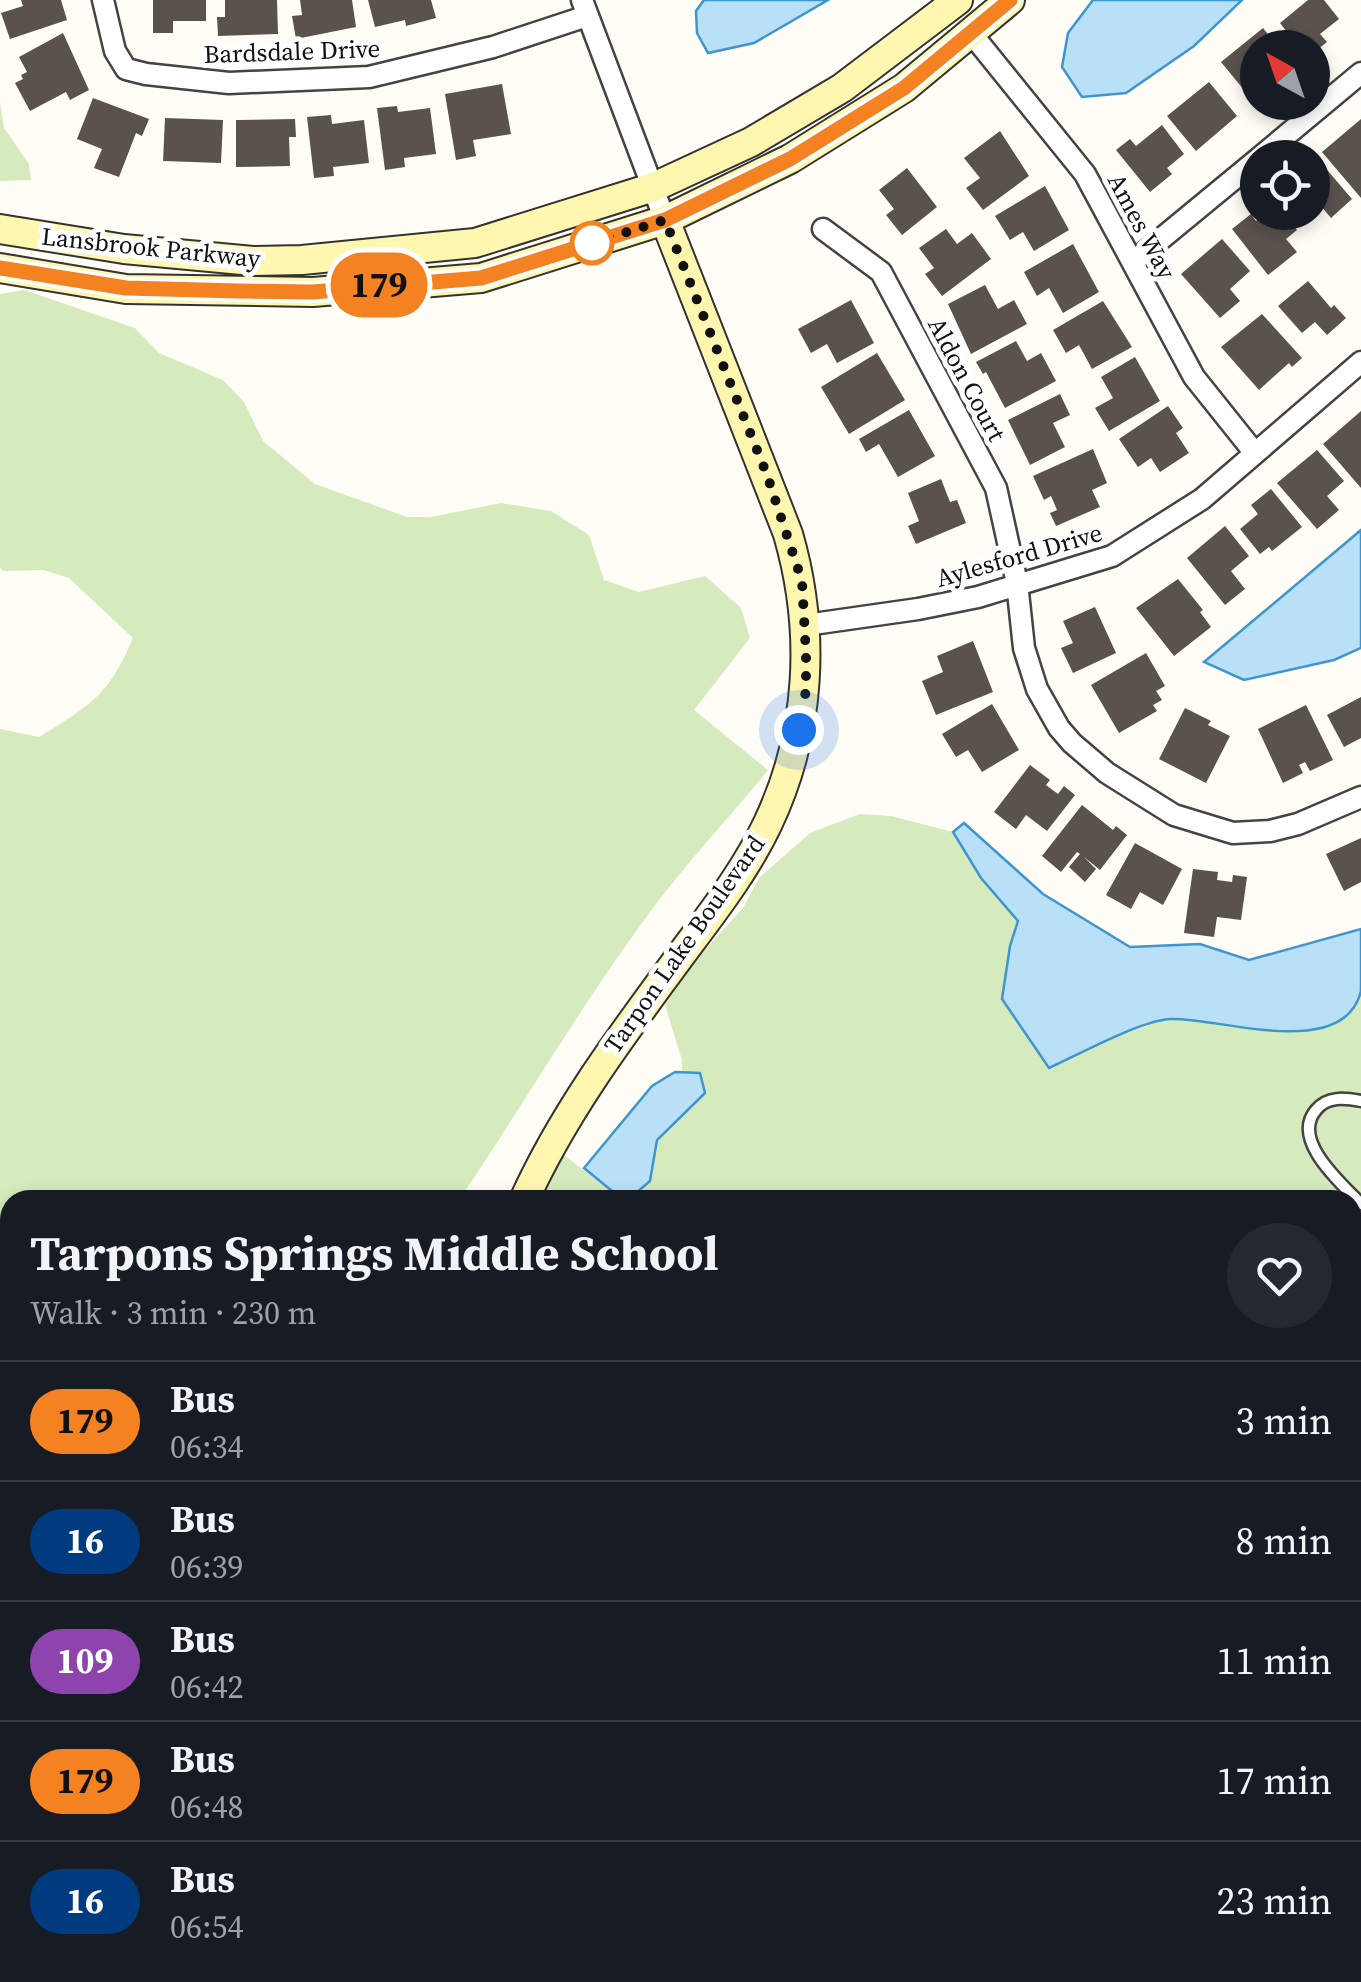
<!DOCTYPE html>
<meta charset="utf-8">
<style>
body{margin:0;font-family:"Source Serif 4",serif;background:#242831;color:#f1f3f6;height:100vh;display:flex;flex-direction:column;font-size:38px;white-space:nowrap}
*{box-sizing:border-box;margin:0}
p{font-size:32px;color:#9ea1a6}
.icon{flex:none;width:55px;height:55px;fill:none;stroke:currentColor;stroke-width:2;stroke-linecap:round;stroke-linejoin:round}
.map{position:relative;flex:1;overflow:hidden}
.side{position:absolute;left:0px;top:1190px;width:1362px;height:792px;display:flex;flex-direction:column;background:#171b24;border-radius:30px 30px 0 0;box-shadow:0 5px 15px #0003}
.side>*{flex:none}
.badge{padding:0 20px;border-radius:32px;font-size:35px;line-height:65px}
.needle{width:65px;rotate:320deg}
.fabs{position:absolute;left:1240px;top:30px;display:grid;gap:20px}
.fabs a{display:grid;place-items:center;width:90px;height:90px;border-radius:50%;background:#171b24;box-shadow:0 5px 15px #0003;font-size:50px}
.you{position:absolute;width:50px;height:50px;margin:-25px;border:8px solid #fff;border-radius:50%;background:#1a73e8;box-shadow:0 0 0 15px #1a73e833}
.map>.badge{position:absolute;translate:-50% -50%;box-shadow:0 0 0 5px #fff}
.round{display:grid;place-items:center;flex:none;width:105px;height:105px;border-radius:52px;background:#242831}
.headline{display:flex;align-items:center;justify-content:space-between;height:170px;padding:0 30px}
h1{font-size:48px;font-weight:700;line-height:75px}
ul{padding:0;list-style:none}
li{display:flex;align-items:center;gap:30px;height:120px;padding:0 30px;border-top:2px solid #363941}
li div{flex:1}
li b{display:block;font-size:38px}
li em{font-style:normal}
li .badge{min-width:110px;font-weight:700;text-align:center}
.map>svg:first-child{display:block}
.green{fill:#d5ebbd}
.water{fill:#b9e0f7;stroke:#3f96cf;stroke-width:2.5}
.building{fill:#5a524d}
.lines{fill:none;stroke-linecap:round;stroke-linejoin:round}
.lane-casing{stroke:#444;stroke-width:15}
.street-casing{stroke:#444;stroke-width:25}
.secondary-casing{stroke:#333;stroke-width:32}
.lane{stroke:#fff;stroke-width:10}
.street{stroke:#fff;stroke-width:20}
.secondary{stroke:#fff6b0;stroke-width:28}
.line-casing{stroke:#fff;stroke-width:22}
.line{stroke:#f58220;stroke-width:15}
.walk{stroke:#111;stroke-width:10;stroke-dasharray:0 18}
.stop-dot{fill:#fff;stroke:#f58220;stroke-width:5}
.labels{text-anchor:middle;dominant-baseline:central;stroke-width:10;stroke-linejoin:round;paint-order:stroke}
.street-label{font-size:25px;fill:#111;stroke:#fff}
</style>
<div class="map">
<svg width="1361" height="1982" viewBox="0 0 1361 1982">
<rect width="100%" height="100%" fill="#fffdf5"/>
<path class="green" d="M0,102L4,128L29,164L31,180L0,181Z
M24,290L135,328L159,353L223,380L244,402L263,441L315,484L407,517H431L501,503L551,511L589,535L604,580L639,592L705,576L741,608L750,638L694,710L768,770C729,818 686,863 650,912C581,1005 524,1104 459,1200H10V1972H328L332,1982H0V729L39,737C90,706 109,695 133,638L69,578L44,570L3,571L0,567V294Z
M860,814L891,816L953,832L981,878L1018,921L1010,946L1122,1035L1168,1018L1262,1030H1316L1349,1013L1361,991V1982H472L466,1973L1352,1972V1200H628L650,1181L656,1141L700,1074L682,1072V1060L665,1005L694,962L743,908L759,878L810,833Z
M560,1152L623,1200H535Z"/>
<path class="water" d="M704,0H828L754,43L708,53L697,33L696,11Z
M1093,0H1242L1194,46L1126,93L1082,97L1062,67L1068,33Z
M1361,530V648L1334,660L1244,680L1204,662Z
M964,823L1043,894L1130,947L1200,944L1249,960L1361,929C1361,948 1361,972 1361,991C1344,1062 1218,1017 1171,1019C1141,1020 1078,1055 1049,1068L1002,999L1010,946L1018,921L981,878L953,832Z
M675,1072L700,1073L705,1093L657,1140L650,1181L628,1200H623L584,1168L652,1086Z"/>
<path class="building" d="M21,0H61L67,20L10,39L1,13L23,6Z
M153,0H206V21H173V33H153Z
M225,0H277L278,34L218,36L217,17H225Z
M300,0H352L356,27L296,39L292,16L302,15Z
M368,0H431L436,18L406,26L405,20L375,27Z
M1308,0H1324L1339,19L1320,34L1327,42L1312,54V48H1299L1280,23Z
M1263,28L1279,48H1258V107L1221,62Z
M63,33L89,90L70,100L66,92L30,111L15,83L23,79L21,75L27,72L19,57Z
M1209,82L1237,116L1196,151L1167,116Z
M502,84L511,134L473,140L476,156L456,160L445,94Z
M93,98L149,119L142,136L136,133L119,177L94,168L102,149L77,139Z
M397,106L398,112L430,108L436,154L404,158L405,167L385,170L377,108Z
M331,115L332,124L364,120L369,163L333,167L334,176L314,178L307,117Z
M165,118L223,120L221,163L163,161Z
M295,119L296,137H289L290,166L236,167V120Z
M1361,119V198L1322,152Z
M1162,125L1184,154L1167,168L1172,174L1150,192L1116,150L1130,139L1136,146Z
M1000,131L1029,176L983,210L966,188L980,178L964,158Z
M1316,157L1352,199L1331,218L1321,206L1303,221L1296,212H1312V160Z
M907,168L937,207L902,235L886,215L894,209L879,190Z
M1045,186L1069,230L1034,251L1023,232L1010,240L995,216Z
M1267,212H1282L1297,230L1286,239L1297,252L1268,275L1232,229L1251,214L1256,221Z
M946,229L957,244L972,233L991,259L942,296L925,274L934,268L919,248Z
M1222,239L1250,271L1230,289L1240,301L1220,318L1181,274Z
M1073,244L1099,292L1063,313L1049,288L1037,296L1024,272Z
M1308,281L1331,308L1334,305L1346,318L1327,335L1315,322L1302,333L1278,306Z
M985,285L998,309L1014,300L1027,324L971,354L948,304Z
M851,300L874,343L837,363L827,344L811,353L798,329Z
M1103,301L1132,347L1092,369L1079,345L1066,353L1053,330Z
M1262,314L1302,358L1292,367L1289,363L1259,390L1221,347Z
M1016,341L1027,361L1041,353L1056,381L1005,408L986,372L983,374L976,362Z
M877,353L905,400L849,434L821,387Z
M1135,357L1160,401L1109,431L1095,408L1113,398L1101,377Z
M1060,394L1070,415L1053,423L1065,447L1030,465L1008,420Z
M1168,406L1183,428L1176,433L1189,453L1160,472L1151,458L1138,467L1119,439Z
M909,410L935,456L898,477L879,444L866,452L859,439Z
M1361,411V488L1323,444Z
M1093,449L1107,483L1092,490L1100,507L1056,526L1050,513L1057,510L1051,496L1044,500L1033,476Z
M1317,450L1344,481L1327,496L1339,510L1317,529L1277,483Z
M941,479L950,502L957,500L966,523L916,544L908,526L919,521L908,493Z
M1271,489L1302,527L1272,551L1269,547L1260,554L1240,529L1258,514L1251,505Z
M1225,526L1249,556L1231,571L1245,589L1225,605L1187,558Z
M1178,579L1203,610L1200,612L1211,627L1174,656L1136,608Z
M1095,607L1116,653L1073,673L1061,648L1073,643L1063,621Z
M973,641L993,692L936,715L922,681L943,672L937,656Z
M1146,653L1165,686L1156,691L1162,700L1153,705L1157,711L1119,733L1091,685Z
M1361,697V738L1344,747L1327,715Z
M992,704L1019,750L982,772L968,750L956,757L942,734Z
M1306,705L1333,760L1310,771L1305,762L1299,765L1303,773L1283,783L1258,729Z
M1185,708L1211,721L1208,725L1230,736L1206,783L1159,759Z
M1030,765L1050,780L1046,785L1058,794L1064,786L1075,795L1047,831L1026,815L1016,829L994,812Z
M1082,805L1113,830L1116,826L1127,835L1100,870L1084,857L1096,869L1085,882L1069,867L1080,854L1077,852L1061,872L1042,856Z
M1361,838V882L1344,891L1326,854Z
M1135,843L1182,869L1163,905L1140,892L1131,909L1106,895Z
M1193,869L1218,872L1217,880L1232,882L1233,875L1247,877L1241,920L1217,917L1214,937L1184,933Z"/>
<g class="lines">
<g class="lane-casing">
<path id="lane" d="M1361,1101C1345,1098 1327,1096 1316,1110C1290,1140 1342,1184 1361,1204
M1265,1972L1272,1982
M543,1982V1972"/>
</g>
<g class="street-casing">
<path id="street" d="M103,0L115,51L126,69L146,74L229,83L369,77L493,47L587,16
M582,0L665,220
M971,33L1085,174L1194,377L1254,452
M1259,158L1361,73
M823,229L881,272L996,488L1017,583L1024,648L1037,689L1059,728L1072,743L1107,773L1174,815L1233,833L1270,831L1298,824L1361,797
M1133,262L1258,159
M806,625L918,609L978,597L1112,556L1202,499L1361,362"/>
</g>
<g class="secondary-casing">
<path id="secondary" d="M0,229L124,249L253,261L302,260L475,243L654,187L751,142L842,88L958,0
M0,268L126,289L313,292L481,278L665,220L790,159L904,88L1010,0
M524,1200C563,1114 619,1039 675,963C708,918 744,874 768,823C811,732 816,631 788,534L665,220
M386,1972V1982"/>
</g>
<use href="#lane" class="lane"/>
<use href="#street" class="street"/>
<use href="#secondary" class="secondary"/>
</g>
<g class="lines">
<g class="line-casing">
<path id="line" d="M0,268L126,288L238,291L313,292L481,278L665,220L790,159L904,88L1010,0"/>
</g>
<use href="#line" class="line"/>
<path class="walk" d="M592,243L665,220L767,475L802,581L806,654V690L799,730"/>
</g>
<circle class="stop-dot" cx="592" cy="243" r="20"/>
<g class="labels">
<g class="street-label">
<text transform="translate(292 51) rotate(-2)">Bardsdale Drive</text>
<text transform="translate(1142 226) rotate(62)">Ames Way</text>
<text transform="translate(151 247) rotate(6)">Lansbrook Parkway</text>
<text transform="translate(967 379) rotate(62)">Aldon Court</text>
<text transform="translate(1019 555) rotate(-16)">Aylesford Drive</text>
<text transform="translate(684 944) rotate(-55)">Tarpon Lake Boulevard</text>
</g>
</g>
</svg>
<div class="fabs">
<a><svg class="needle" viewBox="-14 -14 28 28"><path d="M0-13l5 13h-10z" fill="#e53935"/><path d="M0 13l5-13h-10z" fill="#9ea1a6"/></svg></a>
<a><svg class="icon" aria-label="locate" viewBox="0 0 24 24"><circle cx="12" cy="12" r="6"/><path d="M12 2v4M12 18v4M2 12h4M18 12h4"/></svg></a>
</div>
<div class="you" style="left:799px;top:730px"></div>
<b class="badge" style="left:379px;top:285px;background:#f58220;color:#111">179</b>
<section class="side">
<div class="headline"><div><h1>Tarpons Springs Middle School</h1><p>Walk · 3 min · 230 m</p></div><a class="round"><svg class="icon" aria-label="heart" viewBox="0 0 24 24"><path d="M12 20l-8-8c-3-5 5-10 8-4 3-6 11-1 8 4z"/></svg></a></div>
<ul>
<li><span class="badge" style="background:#f58220;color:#111">179</span><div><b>Bus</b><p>06:34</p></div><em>3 min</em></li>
<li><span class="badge" style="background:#003b80;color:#fff">16</span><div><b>Bus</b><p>06:39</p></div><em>8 min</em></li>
<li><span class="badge" style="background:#8e44ad;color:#fff">109</span><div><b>Bus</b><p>06:42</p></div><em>11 min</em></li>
<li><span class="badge" style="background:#f58220;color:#111">179</span><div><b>Bus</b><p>06:48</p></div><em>17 min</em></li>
<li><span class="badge" style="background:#003b80;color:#fff">16</span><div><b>Bus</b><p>06:54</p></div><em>23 min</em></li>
</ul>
</section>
</div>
